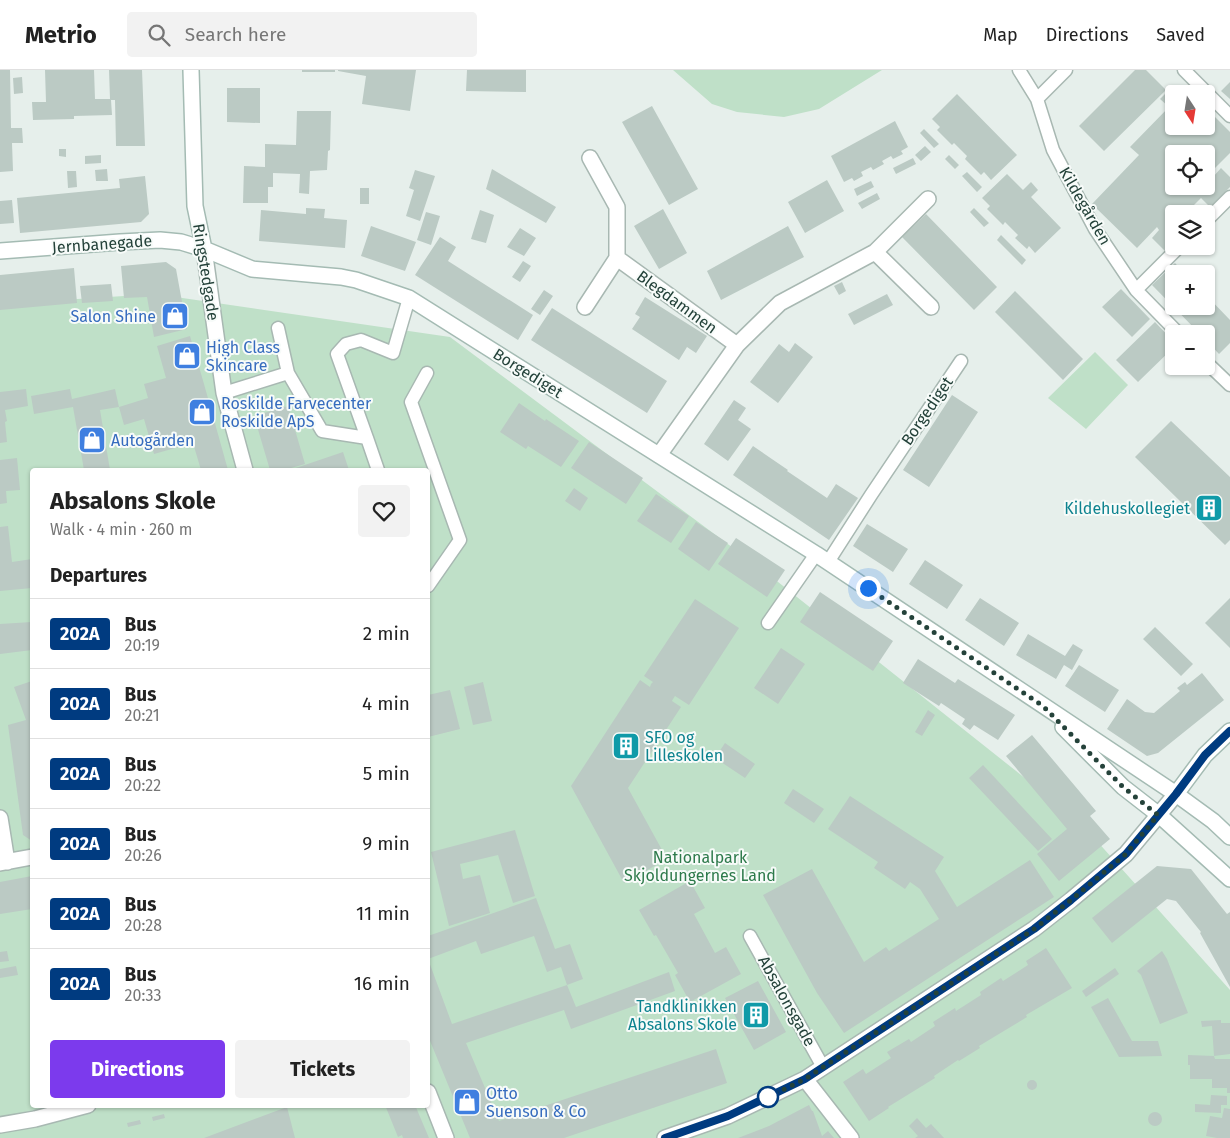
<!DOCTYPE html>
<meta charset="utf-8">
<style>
body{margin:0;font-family:"Fira Sans",sans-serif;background:#f2f2f2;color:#222;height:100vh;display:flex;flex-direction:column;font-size:19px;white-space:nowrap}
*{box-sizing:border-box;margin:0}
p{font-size:16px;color:#767676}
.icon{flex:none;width:28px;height:28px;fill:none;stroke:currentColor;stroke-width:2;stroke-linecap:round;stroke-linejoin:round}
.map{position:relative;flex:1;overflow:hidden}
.details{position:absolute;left:30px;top:398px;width:400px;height:640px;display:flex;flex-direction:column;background:#fff;border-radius:5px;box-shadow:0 1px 4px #0004}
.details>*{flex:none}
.badge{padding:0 10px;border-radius:4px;font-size:18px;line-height:32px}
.needle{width:32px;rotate:168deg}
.tools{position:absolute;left:1165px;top:15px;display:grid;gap:10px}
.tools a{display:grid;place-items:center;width:50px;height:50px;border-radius:5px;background:#fff;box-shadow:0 1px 4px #0004;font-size:25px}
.you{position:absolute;width:25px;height:25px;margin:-12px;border:4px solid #fff;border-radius:50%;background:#1a73e8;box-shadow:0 0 0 8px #1a73e833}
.map>.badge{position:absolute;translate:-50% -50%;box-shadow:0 0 0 2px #fff}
h2{padding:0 20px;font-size:19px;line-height:45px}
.round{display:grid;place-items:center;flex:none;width:52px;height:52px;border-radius:5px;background:#f2f2f2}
.head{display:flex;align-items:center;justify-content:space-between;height:85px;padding:0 20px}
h1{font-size:24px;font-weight:700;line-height:38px}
.cta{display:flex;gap:10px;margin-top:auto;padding:10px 20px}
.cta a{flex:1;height:58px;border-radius:5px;background:#7c3aed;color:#fff;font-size:20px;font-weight:700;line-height:58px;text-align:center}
.cta a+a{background:#f2f2f2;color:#222}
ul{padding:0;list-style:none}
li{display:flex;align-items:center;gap:15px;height:70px;padding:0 20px;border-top:1px solid #e0e0e0}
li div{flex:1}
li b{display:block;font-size:19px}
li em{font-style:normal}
li .badge{min-width:55px;font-weight:700;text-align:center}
header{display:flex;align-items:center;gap:30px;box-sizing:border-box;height:70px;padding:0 25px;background:#fff;border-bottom:1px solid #e0e0e0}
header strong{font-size:24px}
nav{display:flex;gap:28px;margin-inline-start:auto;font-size:18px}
.search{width:350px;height:45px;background:#f2f2f2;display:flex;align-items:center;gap:12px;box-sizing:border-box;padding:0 18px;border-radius:5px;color:#767676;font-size:19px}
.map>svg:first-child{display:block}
.green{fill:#bfe0c8;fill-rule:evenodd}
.building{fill:#bbcac4;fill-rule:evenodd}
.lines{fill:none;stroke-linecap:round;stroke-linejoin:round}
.lane-casing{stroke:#a8b8b2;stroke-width:15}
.street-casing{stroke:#a8b8b2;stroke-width:18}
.secondary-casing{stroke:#a4bbb3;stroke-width:18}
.lane{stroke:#fff;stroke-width:12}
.street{stroke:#fff;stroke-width:15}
.secondary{stroke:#fff;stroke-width:15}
.line-casing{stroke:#fff;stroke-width:11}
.line{stroke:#003b80;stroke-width:8}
.walk{stroke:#24423a;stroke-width:5;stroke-dasharray:0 9}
.stop-dot{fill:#fff;stroke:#003b80;stroke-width:2.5}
.labels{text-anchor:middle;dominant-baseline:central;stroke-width:4;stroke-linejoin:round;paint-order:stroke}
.street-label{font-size:16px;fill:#24423a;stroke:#f7fbf9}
.shop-label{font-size:16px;fill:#366cbe;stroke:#f7fbf9;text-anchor:start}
.culture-label{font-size:16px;fill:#0d838f;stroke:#f7fbf9;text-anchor:end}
.park-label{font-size:16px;fill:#2d7a4b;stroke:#f7fbf9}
</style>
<header>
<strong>Metrio</strong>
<div class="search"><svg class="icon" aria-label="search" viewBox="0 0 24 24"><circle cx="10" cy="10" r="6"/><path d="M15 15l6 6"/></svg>Search here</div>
<nav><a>Map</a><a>Directions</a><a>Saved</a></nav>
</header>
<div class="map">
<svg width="1230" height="1068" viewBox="0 0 1230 1068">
<rect width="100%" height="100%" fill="#e6efeb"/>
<path class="green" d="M673,0H882L819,39L784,47L737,42L712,34Z
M155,224L450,267L768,504L1079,751L1230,920V1068H0V234ZM32,400H428V1035H32Z
M1095,282L1128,315L1086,359L1048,328Z"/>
<path class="building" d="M0,0H10L11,58H22L23,73H12L13,101L0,102Z
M45,0H94L95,29H110L109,0H142L145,76H116L115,30H111L112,45L74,46V49L33,50L32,32H46Z
M302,0H335V2H302Z
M338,0H416L410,41L362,34L366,6L338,1Z
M467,0H526V22L466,21Z
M1135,0H1146L1166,20L1104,81L1079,56Z
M22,7L23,23L14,24L13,8Z
M1230,12V29L1221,21Z
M227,18H260V53L227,52Z
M1168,21L1174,27V56H1206V44L1209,41L1230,62V83L1210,103L1213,107L1221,98L1230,107V117L1210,137L1201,128L1185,144H1174V173L1165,181L1152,168L1159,160L1157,157L1137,178L1092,134L1139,85L1130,77L1169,37L1160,29ZM1174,84H1206V116H1174Z
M957,24L1017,85L991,110L984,102L981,105L965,89L967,86L954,73L952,75L937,60L940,57L932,49Z
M652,36L698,119L669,135L622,52Z
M297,41H331L330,80L328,81L327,100L310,101L309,124L299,123L300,104L273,103V117H268V133H243L244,96L265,97V74L296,75Z
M895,51L908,77L901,81L903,84L893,89L891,86L882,91L884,94L873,100L871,97L861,102L863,106L854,111L852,108L844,112L831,86Z
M924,59L939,74L934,78L920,63Z
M925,76L931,82L921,91L915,85Z
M59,79H66V87L59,86Z
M101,85V93L85,94V86Z
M949,85L959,95L955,99L945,89Z
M913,88L916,94L896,104L893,98Z
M107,99L108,111H96L95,100Z
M492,99L556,137L546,153L486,119Z
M415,100L435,106L420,151L406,146L414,120L409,118Z
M67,101H76L77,117L68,118Z
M967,102L982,117L977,122L962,106Z
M1007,104L1023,120L1031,112L1038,120L1031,127L1061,158L1035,183L1029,176L1027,179L1015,168L1018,165L1005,152L1003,155L987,139L990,136L982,128Z
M145,106L149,144L141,152L20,163L17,128L120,118L119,109Z
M827,110L844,141L805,163L788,132Z
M871,111L874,117L857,126L854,119Z
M360,118H369V134H360Z
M877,123L880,129L862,139L858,133Z
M12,130L14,153L0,154V131Z
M306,138L325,139L324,148L347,150L345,178L259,171L261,140L306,144Z
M974,138L989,153L984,157L970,142Z
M663,139L687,183L659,199L634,156Z
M480,140L494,145L486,173L471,169Z
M426,142L440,146L431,175L417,170Z
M926,144L997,217L974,240L902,167Z
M371,156L416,172L405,201L361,186Z
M788,156L804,187L721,230L707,201Z
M520,158L536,168L524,186L507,177Z
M1001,165L1026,190L1022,195L997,170Z
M440,167L456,177L448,191L533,245L518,270L415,205Z
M523,191L531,196L520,212L512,207Z
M166,192L176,199L187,259L154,267L147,227L124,228L121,196Z
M1175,193L1185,204H1174V236H1206V225L1230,250V273L1219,284L1206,270V264H1200L1152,215Z
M74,198L77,233L0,240V205Z
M842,212L846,221L839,225L834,216Z
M111,214L113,231L82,233L80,216Z
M1121,219L1150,249L1132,267L1102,237Z
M544,220L553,226L540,245L531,239Z
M1015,221L1083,289L1063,310L995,242Z
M887,224L893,235L854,255L848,244Z
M645,227L707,266L696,283L687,277L679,290L632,259L640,247L635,244Z
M552,238L667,311L647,343L531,270Z
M1155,252L1174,272V277L1138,312L1116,290Z
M190,266L204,314L228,400H201L193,373L154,384L144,349L124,355L119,337L148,328L144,314L166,308L157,276Z
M795,273L813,287L778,333L750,312L779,274L789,282Z
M26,319L28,336L5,340L7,351L5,352L7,372L0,373V322Z
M70,319L72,329L115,319L119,337L100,340L110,400H84L73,337L34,344L31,326Z
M952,325L978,342L929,417L903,400Z
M734,330L746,338L738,350L751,359L728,391L704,374Z
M519,333L545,351L546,349L579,371L561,397L528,376L526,379L500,362Z
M288,336L305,394L284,400H270L254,346Z
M1171,351L1230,407V470L1225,475L1135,387Z
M589,372L643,408L626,434L571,398Z
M753,376L788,400L787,401L827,428L836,414L858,428L829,470L733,405Z
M343,382L349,400H290Z
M17,388L20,420L6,421L7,433L0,434V390Z
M574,418L588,428L580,441L565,431Z
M656,424L689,446L671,473L637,451Z
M696,452L728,473L709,501L678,479Z
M867,454L908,479L893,502L853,476Z
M8,456L12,492L32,489V518L0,521V457Z
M736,468L785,500L767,527L718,494Z
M925,490L963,515L947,539L909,514Z
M820,522L893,571L873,601L800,552Z
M980,528L1019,553L1004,576L965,550Z
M1230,528V578L1205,553Z
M695,529L739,558L689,635L675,626L673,629L672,631L681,637L628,718L667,789L624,813L571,716L640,610L650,617L651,614L653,612L644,606Z
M32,552V580L0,584V554Z
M1155,557L1193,594L1181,606L1143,569Z
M1028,564L1065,586L1073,574L1083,580L1072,600L1064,595L1056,609L1016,585Z
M781,578L805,594L778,634L754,618Z
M918,589L955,613L958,609L1015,645L998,670L974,655L970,660L962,654L965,649L941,633L939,636L903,613Z
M1079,595L1119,620L1105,642L1065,616Z
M1202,603L1224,630L1158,683L1147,686L1107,659L1127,629L1145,642L1154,643L1180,621L1177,618L1185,612L1187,615Z
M32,611V771L23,765L8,655L26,650L14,617Z
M483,612L492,651L473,655L464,617Z
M450,620L460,659L428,667V625Z
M928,640L935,645L922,666L915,662Z
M1032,665L1096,741L1090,746L1110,769L1059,811L1037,784L1067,759L1006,686Z
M725,673L755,694L745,708L715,688Z
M983,695L1052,769L1038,781L969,708Z
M793,719L824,739L814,753L784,733Z
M850,726L944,787L935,801L957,837L1030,790L1054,827L844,963L817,923L763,825L812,799L864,892L886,877L889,881L939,849L920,819L910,812L905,819L874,798L878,792L828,759Z
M515,760L535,826L513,833L498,785L460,794L463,809L480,805L490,843L449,856L431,782Z
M1157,796L1191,799L1227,844L1230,842V917L1200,863L1201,862L1176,831L1167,829L1112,873L1092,848Z
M32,806V839L0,844V812Z
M690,811L705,838L694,844L715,883L726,877L741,904L690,932L675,905L678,903L656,865L654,866L639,840Z
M536,828L555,879L570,874L583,909L567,915L561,897L547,902L534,866L481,884L476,871L428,889L452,954L567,915L576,937L669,902L675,921L571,959L564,940L466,973L499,1051L716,979L727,1013L564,1068H470L428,966V866Z
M1046,878L1072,918L1026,945L1027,947L979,976L980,978L959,991L958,990L934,1006L935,1008L888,1037L889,1038L869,1051L843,1012L863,999L866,1004L891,988L887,982L909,969L911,972L935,956L933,952L955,938L956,941L981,925L980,922L1001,908L1003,911L1028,895L1026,891Z
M7,881L9,891L0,892V882Z
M1162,881L1167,889L1188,943L1160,954L1141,905L1137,901Z
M16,896L18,905L0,908V899Z
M1115,898L1119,904L1086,927L1082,921Z
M758,911L786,962L754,980L725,928Z
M1108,928L1132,971H1158L1162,986L1119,987L1091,937Z
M1221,950V953H1230V984L1214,986L1212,956L1202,957L1201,951Z
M1188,985L1214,986L1215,989H1230V1023H1227V1018H1212V1009H1190V995H1188Z
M1027 1015a5 5 0 1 1 10 0a5 5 0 1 1-10 0Z
M1211,1025L1227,1026V1035H1221V1043L1195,1042V1034L1210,1035Z
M385,1035H415L429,1068H403L402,1065L398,1067Z
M809,1035L812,1041H813L822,1066L828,1061L834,1068H738L769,1056Z
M287,1037L295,1068H204L220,1062Z
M1224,1038L1230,1039V1068H1217L1206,1066L1210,1046L1222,1048Z
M1148 1049a7 7 0 1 1 14 0a7 7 0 1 1-14 0Z
M164,1044L165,1048L153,1051L152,1047Z
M917,1048L926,1058L931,1054L944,1068H915L918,1066L909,1056Z
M140,1050L141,1054L128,1057L127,1053Z"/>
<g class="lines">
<g class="lane-casing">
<path id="lane" d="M1019,0L1037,29
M1066,0L1037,29L1053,80L1095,159L1136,220L1179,264
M1184,0L1230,46
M1206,151L1230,127
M1136,220L1180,176
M278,258L288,303
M1206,292L1230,315
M427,303L411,332L460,470L428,516
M224,323L288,303L322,361L367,368L378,400
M367,368L337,284L346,274L361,270L393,283L409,228
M828,492L871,425L961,291
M768,553L816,484
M750,866L823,997"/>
</g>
<g class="street-casing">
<path id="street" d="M590,88L617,137V188L737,275
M204,179L224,323L245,400
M875,182L928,129
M585,237L617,188
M659,385L737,275L780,233L875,182L931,237
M0,748L7,792
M0,793L32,787
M805,1009L851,1068
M428,1022L446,1068
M0,1055L35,1049L88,1035
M665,1068L728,1046L805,1009L1034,859L1071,830L1126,784L1176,724"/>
</g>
<g class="secondary-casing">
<path id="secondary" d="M191,0L195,136L204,179
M0,181L120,172L160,170L181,172L204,179L252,199L341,207L356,210L409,228L816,484L1176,724L1213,751L1230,767
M1063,657L1123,717L1159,745L1230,809
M1176,724L1205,685L1230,661"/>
</g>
<use href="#lane" class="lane"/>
<use href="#street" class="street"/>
<use href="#secondary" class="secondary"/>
</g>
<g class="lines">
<g class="line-casing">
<path id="line" d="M665,1068L728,1046L805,1009L1034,859L1071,830L1126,784L1176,724L1205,685L1230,661"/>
</g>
<use href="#line" class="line"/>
<path class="walk" d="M768,1027L805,1009L1034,859L1071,830L1126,784L1158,745L1123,717L1043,636L868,518"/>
</g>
<defs>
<g id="shop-square" transform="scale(1.4375)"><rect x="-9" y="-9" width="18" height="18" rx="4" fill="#3f7fe0" stroke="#f7fbf9"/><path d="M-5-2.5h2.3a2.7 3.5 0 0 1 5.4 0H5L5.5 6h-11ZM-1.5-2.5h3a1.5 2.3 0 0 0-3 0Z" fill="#fff"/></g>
<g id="building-square" transform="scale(1.4375)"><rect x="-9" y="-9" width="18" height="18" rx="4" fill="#0f9aa8" stroke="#f7fbf9"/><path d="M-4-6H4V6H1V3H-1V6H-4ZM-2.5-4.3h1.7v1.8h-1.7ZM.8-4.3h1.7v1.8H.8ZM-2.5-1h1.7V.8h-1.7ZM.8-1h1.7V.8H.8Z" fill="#fff"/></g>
</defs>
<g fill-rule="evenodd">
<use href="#shop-square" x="175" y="246"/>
<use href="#shop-square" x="187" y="286"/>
<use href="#shop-square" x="202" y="342"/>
<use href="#shop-square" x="92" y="370"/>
<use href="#building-square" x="1209" y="438"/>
<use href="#building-square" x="626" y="676"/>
<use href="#building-square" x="756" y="945"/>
<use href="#shop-square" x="467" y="1032"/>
</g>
<circle class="stop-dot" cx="768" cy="1027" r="10"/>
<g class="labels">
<g class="street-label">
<text transform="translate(1085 136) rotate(60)">Kildegården</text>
<text transform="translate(102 174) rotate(-4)">Jernbanegade</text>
<text transform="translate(206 202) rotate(81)">Ringstedgade</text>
<text transform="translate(677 232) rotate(36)">Blegdammen</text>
<text transform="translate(528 303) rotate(32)">Borgediget</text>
<text transform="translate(927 341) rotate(-56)">Borgediget</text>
<text transform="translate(787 931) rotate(61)">Absalonsgade</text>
</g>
<g class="shop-label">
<text x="156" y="246" text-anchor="end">Salon Shine</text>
<text x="206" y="277">High Class<tspan x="206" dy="18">Skincare</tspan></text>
<text x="221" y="333">Roskilde Farvecenter<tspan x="221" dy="18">Roskilde ApS</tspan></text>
<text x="111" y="370">Autogården</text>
<text x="486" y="1023">Otto<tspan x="486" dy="18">Suenson &amp; Co</tspan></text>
</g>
<g class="culture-label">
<text x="1190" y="438">Kildehuskollegiet</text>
<text x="645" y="667" text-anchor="start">SFO og<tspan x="645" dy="18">Lilleskolen</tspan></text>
<text x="737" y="936">Tandklinikken<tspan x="737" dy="18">Absalons Skole</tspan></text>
</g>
<g class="park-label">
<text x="700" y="787">Nationalpark<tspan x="700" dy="18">Skjoldungernes Land</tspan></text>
</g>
</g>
</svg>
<div class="tools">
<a><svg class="needle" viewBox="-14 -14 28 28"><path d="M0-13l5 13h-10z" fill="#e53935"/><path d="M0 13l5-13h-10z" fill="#767676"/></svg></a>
<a><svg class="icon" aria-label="locate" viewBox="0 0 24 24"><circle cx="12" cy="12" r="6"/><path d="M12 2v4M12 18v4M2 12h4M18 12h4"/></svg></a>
<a><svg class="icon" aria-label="layers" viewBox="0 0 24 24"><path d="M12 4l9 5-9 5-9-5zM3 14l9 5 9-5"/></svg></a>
<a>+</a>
<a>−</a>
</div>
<div class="you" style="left:868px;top:518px"></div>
<section class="details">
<div class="head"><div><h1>Absalons Skole</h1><p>Walk · 4 min · 260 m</p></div><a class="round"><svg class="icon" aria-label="heart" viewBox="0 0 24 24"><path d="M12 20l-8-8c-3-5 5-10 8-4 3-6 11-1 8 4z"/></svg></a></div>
<h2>Departures</h2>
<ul>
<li><span class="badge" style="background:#003b80;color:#fff">202A</span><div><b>Bus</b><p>20:19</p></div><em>2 min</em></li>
<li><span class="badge" style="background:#003b80;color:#fff">202A</span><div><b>Bus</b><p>20:21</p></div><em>4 min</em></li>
<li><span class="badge" style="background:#003b80;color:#fff">202A</span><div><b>Bus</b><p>20:22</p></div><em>5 min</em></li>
<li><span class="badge" style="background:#003b80;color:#fff">202A</span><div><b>Bus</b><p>20:26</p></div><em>9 min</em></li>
<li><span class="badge" style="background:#003b80;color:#fff">202A</span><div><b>Bus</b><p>20:28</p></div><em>11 min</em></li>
<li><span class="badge" style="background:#003b80;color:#fff">202A</span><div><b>Bus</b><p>20:33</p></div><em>16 min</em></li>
</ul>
<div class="cta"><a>Directions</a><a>Tickets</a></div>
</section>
</div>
